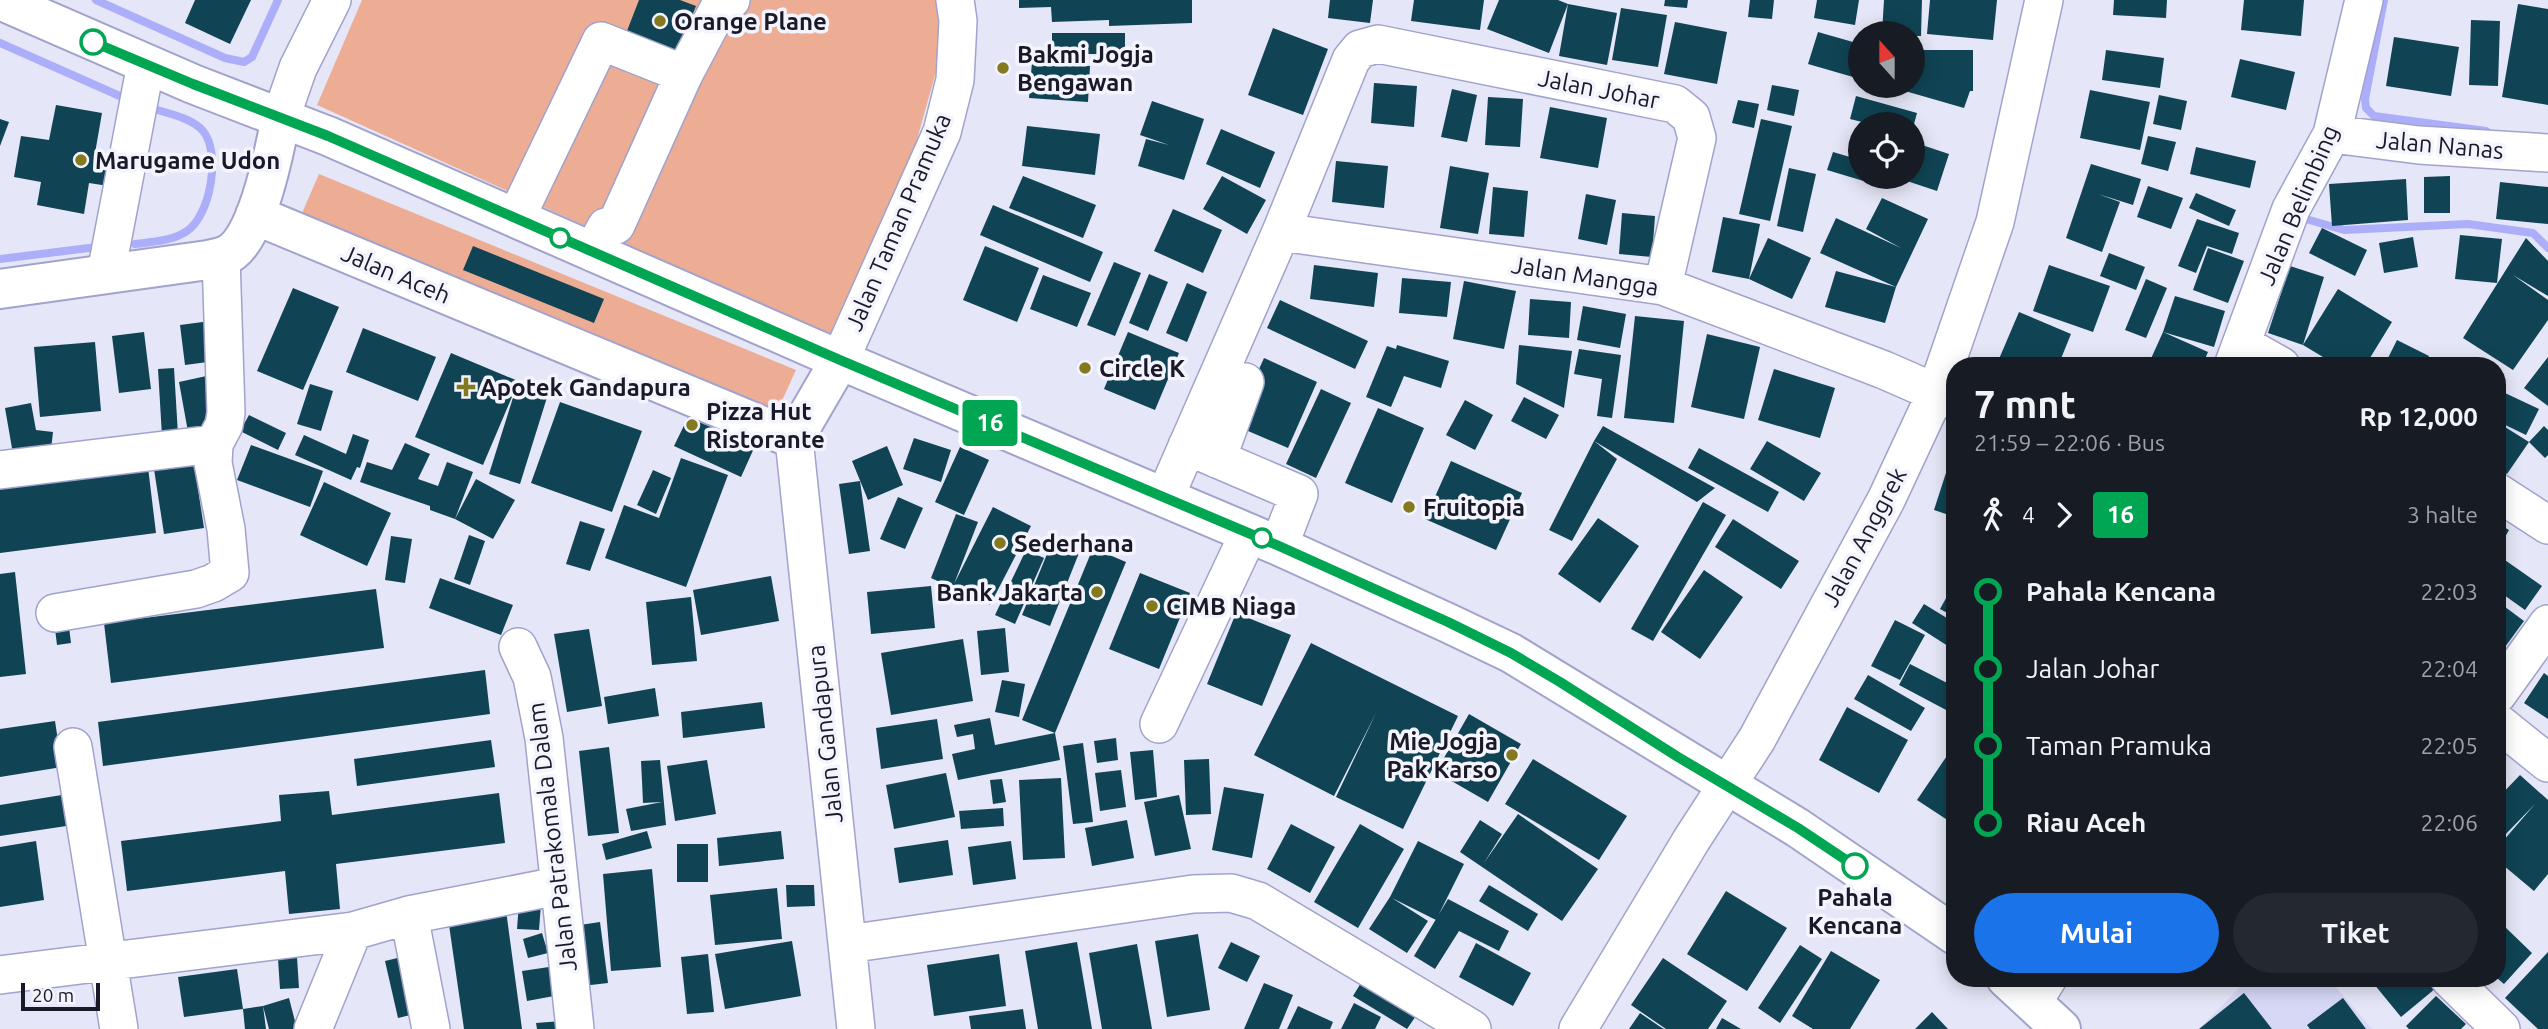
<!DOCTYPE html>
<html lang="id">
<meta charset="utf-8">
<style>
body{margin:0;font-family:Ubuntu,sans-serif;background:#242831;color:#f1f3f6;height:100vh;display:flex;flex-direction:column;font-size:26px;white-space:nowrap}
*{box-sizing:border-box;margin:0}
p{font-size:23px;color:#9ea1a6}
.icon{flex:none;width:38px;height:38px;fill:none;stroke:currentColor;stroke-width:2;stroke-linecap:round;stroke-linejoin:round}
.map{position:relative;flex:1;overflow:hidden}
.details{position:absolute;left:1946px;top:357px;width:560px;height:630px;display:flex;flex-direction:column;background:#171b24;border-radius:28px;box-shadow:0 4px 18px #0003}
.details>*{flex:none}
.badge{padding:0 14px;border-radius:5px;font-size:24px;line-height:46px}
.needle{width:46px;rotate:339deg}
.controls{position:absolute;left:1848px;top:21px;display:grid;gap:14px}
.controls a{display:grid;place-items:center;width:77px;height:77px;border-radius:50%;background:#171b24;box-shadow:0 4px 18px #0003;font-size:35px}
.scale{position:absolute;left:21px;bottom:18px;width:79px;box-sizing:border-box;padding-left:7px;border:4px solid #191928;border-top:0;font-size:19px;line-height:24px;white-space:nowrap;color:#191928;-webkit-text-stroke:5px #f3f4fd;paint-order:stroke}
.map>.badge{position:absolute;translate:-50% -50%;box-shadow:0 0 0 4px #fff}
.legs{display:flex;align-items:center;gap:10px;height:77px;padding:0 28px;font-size:23px}
.legs p{margin-inline-start:auto}
.head{display:flex;align-items:center;justify-content:space-between;height:119px;padding:0 28px}
h1{font-size:38px;font-weight:700;line-height:52px}
.cta{display:flex;gap:14px;margin-top:auto;padding:14px 28px}
.cta a{flex:1;height:80px;border-radius:42px;background:#1a73e8;color:#fff;font-size:28px;font-weight:700;line-height:80px;text-align:center}
.cta a+a{background:#242831;color:#f1f3f6}
ul{padding:0 28px;list-style:none}
li{display:flex;align-items:center;gap:24px;height:77px;font-size:26px}
li i{display:grid;place-items:center;width:10px;height:100%;margin:0 9px;background:currentColor}
li i::after{content:'';width:18px;height:18px;margin:-9px;border:5px solid;border-radius:50%;background:#171b24}
li p{margin-inline-start:auto}
li:first-child i{background:linear-gradient(#0000 50%,currentColor 0)}
li:last-child i{background:linear-gradient(currentColor 50%,#0000 0)}
.map>svg:first-child{display:block}
.built{fill:#d6d8f6}
.green{fill:#ecad94}
.lines{fill:none;stroke-linecap:round;stroke-linejoin:round}
.stream{stroke:#acaef9;stroke-width:8}
.building{fill:#104454}
.minor-casing{stroke:#a1a3cc;stroke-width:40}
.major-casing{stroke:#a1a3cc;stroke-width:42}
.minor{stroke:#fff;stroke-width:37}
.major{stroke:#fff;stroke-width:38}
.line-1-casing{stroke:#fff;stroke-width:16}
.line-1{stroke:#00a651;stroke-width:10}
.poi-dot{fill:#83791e;stroke:#f3f4fd;stroke-width:2.5}
.stop-1-dot{fill:#fff;stroke:#00a651;stroke-width:3.5}
.labels{text-anchor:middle;dominant-baseline:central;stroke-width:7;stroke-linejoin:round;paint-order:stroke}
.poi-label{font-size:24px;font-weight:bold;fill:#191928;stroke:#f3f4fd;text-anchor:start}
.street-label{font-size:24px;fill:#191928;stroke:#f3f4fd}
.stop-label{font-size:24px;font-weight:bold;fill:#191928;stroke:#f3f4fd}
</style>
<div class="map">
<svg width="2548" height="1029" viewBox="0 0 2548 1029">
<rect width="100%" height="100%" fill="#e5e6f7"/>
<path class="built" d="M2249,978H2328L2372,1029H2199Z"/>
<path class="green" d="M362,0H940L939,61L905,182L830,336L317,105Z
M319,174L796,370L775,416L299,220Z"/>
<g class="lines">
<path class="stream" d="M96,0L225,58L244,62L252,57L278,0
M2384,0L2365,99L2366,108L2374,116L2486,131
M0,43L122,97
M2299,217L2344,230L2468,224L2533,233L2548,248
M135,244C151,242 173,241 187,231C211,215 221,152 203,131C191,117 165,113 148,107
M0,259L97,247"/>
</g>
<path class="building" d="M195,0H251L230,44L185,23Z
M639,0H680L696,6L676,55L625,36Z
M1019,0H1192V23L1109,26V20L1052,22L1051,7L1019,8Z
M1330,0H1373L1370,23L1328,18Z
M1414,0H1484L1480,30L1411,21Z
M1499,0H1558L1568,4L1549,53L1487,29Z
M1665,0H1688L1687,8L1664,6Z
M1750,0H1774L1772,19L1748,17Z
M1817,0H1859L1855,25L1814,18Z
M1884,0H1922L1921,36H1913V33H1882Z
M1930,0H1997L1993,40L1927,34Z
M2114,0H2167L2166,18L2113,15Z
M2244,0H2304L2301,36L2241,30Z
M1568,4L1617,13L1607,65L1559,56Z
M2518,4L2548,9V105L2502,97Z
M1621,8L1667,15L1658,67L1612,60Z
M2471,20L2500,21L2498,86L2469,85Z
M1675,22L1727,32L1717,84L1664,74Z
M1273,28L1328,49L1303,115L1248,95Z
M1818,32L1860,44V79L1808,64Z
M1052,33H1125V54H1052Z
M2394,37L2459,47L2451,96L2386,86Z
M1913,50H1973V91H1970L1964,108L1905,91H1883V86H1913Z
M2106,50L2164,58L2160,88L2102,80Z
M2240,59L2295,72L2286,110L2231,97Z
M1032,62L1090,66L1088,102L1029,98Z
M1374,83L1417,86L1414,127L1371,123Z
M1772,85L1799,90L1794,116L1767,110Z
M1452,89L1477,95L1467,142L1441,137Z
M2090,90L2150,102L2140,150L2080,138Z
M2159,95L2187,101L2181,130L2153,124Z
M1856,96L1917,113L1914,124H1870L1850,119Z
M1488,97L1523,99L1520,147L1485,145Z
M1738,100L1759,104L1754,128L1732,123Z
M1152,101L1204,119L1184,180L1138,166L1146,139L1169,145L1140,135Z
M56,105L102,113L94,159L119,163L115,187L89,183L84,214L37,205L41,182L14,177L21,136L49,140Z
M1550,107L1607,118L1598,168L1540,158Z
M0,119L9,122L0,146Z
M1761,119L1792,126L1770,221L1739,214Z
M1027,126L1100,134L1095,175L1022,166Z
M1221,129L1275,152L1260,188L1206,164Z
M2148,136L2176,142L2168,171L2141,164Z
M1913,142L1949,154L1937,191L1895,177H1913Z
M2196,147L2256,161L2250,188L2190,174Z
M1833,152L1860,160V177H1869L1867,182L1827,170Z
M1336,161L1388,166L1384,208L1332,202Z
M2091,164L2141,179L2133,205L2098,194L2120,202L2102,252L2066,238Z
M1450,166L1489,173L1478,234L1440,228Z
M1789,168L1816,174L1803,232L1777,226Z
M1023,176L1096,205L1083,238L1009,208Z
M1222,176L1266,200L1247,234L1203,209Z
M2450,176V213H2424V177Z
M2406,179L2408,220L2332,226L2329,184Z
M2500,182L2548,187V224L2496,219Z
M2148,186L2183,198L2171,229L2137,217Z
M1493,187L1528,191L1524,237L1489,234Z
M2196,193L2236,210L2229,226L2189,208Z
M1586,194L1616,200L1607,245L1578,239Z
M1882,198L1928,219L1896,287L1820,253L1836,218L1901,248L1866,229Z
M993,205L1103,252L1090,282L980,235Z
M1173,209L1222,230L1203,273L1154,251Z
M1622,213L1655,216L1652,257L1619,254Z
M1723,217L1760,224L1749,279L1712,272Z
M2197,219L2239,233L2232,254L2207,246L2196,273L2178,266Z
M2322,228L2367,250L2355,276L2309,253Z
M2460,235L2502,239L2497,283L2455,279Z
M2413,237L2418,267L2384,273L2379,243Z
M1768,238L1811,258L1792,299L1749,279Z
M2526,238L2548,261V296L2513,275L2548,300V320L2513,370L2463,338Z
M473,246L604,299L594,323L463,270Z
M985,246L1039,268L1017,322L963,300Z
M2208,248L2244,261L2228,303L2193,290Z
M2109,253L2145,267L2136,290L2100,276Z
M1114,262L1141,273L1115,336L1087,325Z
M1314,265L1378,273L1374,307L1310,299Z
M2049,265L2110,286L2093,332L2033,311Z
M2290,266L2324,277L2303,345L2338,289L2392,322L2365,366H2338L2303,345L2268,333Z
M1836,271L1896,287L1885,323L1825,307Z
M1149,274L1168,282L1148,331L1129,323Z
M1043,275L1091,293L1077,327L1030,309Z
M1402,278L1451,282L1447,317L1399,313Z
M2146,279L2167,288L2146,338L2125,330Z
M1464,281L1516,291L1504,349L1453,339Z
M1187,283L1207,292L1187,342L1166,333Z
M293,288L339,307L303,390L257,371Z
M2175,296L2225,311L2214,347L2163,332L2208,352L2202,366H2154L2149,363L2163,332Z
M1530,299L1571,302L1569,338L1528,335Z
M1280,300L1368,341L1355,369L1267,328Z
M1583,306L1626,314L1620,348L1577,340Z
M2019,312L2071,334L2058,366H1996Z
M1635,316L1684,321L1674,423L1624,418Z
M218,320L223,360L185,365L180,325Z
M363,328L436,357L418,401L346,372Z
M144,332L151,389L119,393L112,336Z
M1128,332L1179,353L1155,410L1104,389Z
M1707,334L1760,347L1744,419L1691,407Z
M2397,340L2429,356L2424,366H2384Z
M95,342L101,411L40,417L34,347Z
M1397,345L1449,361L1441,388L1404,376L1391,407L1366,397L1387,346L1396,349Z
M1519,345L1572,351L1564,408L1516,384Z
M1579,349L1621,355L1612,418L1597,416L1602,379L1574,374Z
M451,353L518,381L549,391L520,484L489,474L517,385L483,465L415,437Z
M2548,357V406L2524,388Z
M1264,358L1317,382L1288,448L1234,425Z
M174,368L178,435L162,436L158,369Z
M1774,369L1835,388L1820,438L1758,420Z
M211,375L221,426L188,432L179,382Z
M310,384L333,391L321,431L297,424Z
M1321,389L1351,403L1316,478L1286,464Z
M2505,393L2539,409L2526,435L2497,421V409Z
M1524,397L1559,415L1546,439L1511,421Z
M1465,400L1493,415L1475,450L1446,435Z
M560,402L642,431L612,512L531,483Z
M31,403L36,430L53,432L51,450L13,454L5,408Z
M694,405L760,435L741,477L674,446Z
M1378,408L1424,428L1392,503L1345,483Z
M249,415L286,433L278,450L240,431Z
M2497,422L2529,442L2507,474L2497,467Z
M1603,426L1715,488L1697,502L1594,441Z
M2544,426L2548,430V455L2545,458L2529,442Z
M353,434L369,440L360,468L357,467L351,480L295,455L304,435L346,454Z
M914,438L951,450L941,482L903,469Z
M1594,441L1617,459L1572,541L1549,530Z
M1767,441L1821,473L1804,501L1750,469Z
M405,443L430,454L418,479L438,486L447,462L473,472L455,519L430,510V506L360,482L367,462L392,470Z
M251,445L323,471L310,507L237,480Z
M887,446L903,485L868,500L852,461Z
M960,447L989,460L964,515L935,502Z
M1699,448L1779,492L1768,512L1688,468Z
M1954,448H1955V517L1934,510Z
M192,450L204,528L164,534L152,456Z
M681,458L728,475L686,587L605,558L624,505L659,518Z
M147,459L156,533L0,553V478Z
M1451,461L1522,493L1496,550L1425,519Z
M653,470L671,478L656,514L637,505Z
M476,479L515,500L493,539L455,519Z
M860,481L870,551L849,554L839,484Z
M324,482L391,513L367,566L300,535Z
M898,497L923,508L905,549L880,539Z
M1703,502L1726,515L1653,641L1631,629Z
M993,507L1031,526L990,605L931,578L956,514L978,522L954,584Z
M1598,518L1639,546L1600,603L1558,574Z
M1733,519L1799,561L1781,589L1715,547Z
M580,521L605,529L590,571L566,564Z
M2497,523L2509,530L2497,551Z
M469,535L485,541L470,585L454,579Z
M391,536L412,539L405,583L385,580Z
M1054,537L1081,548L1050,626L1022,615Z
M1093,548L1126,562L1055,733L1022,720Z
M1026,550L1044,558L1015,624L995,615Z
M2502,558L2542,586L2525,610L2497,590V566Z
M1704,570L1743,597L1700,659L1661,632Z
M15,572L26,674L0,677V574Z
M1140,573L1190,593L1159,669L1109,649Z
M771,576L779,621L701,635L693,590Z
M440,578L513,605L501,635L429,608Z
M1955,582V617L1940,609Z
M931,586L935,628L871,634L867,592Z
M376,589L384,648L111,683L104,623Z
M691,597L697,661L652,665L646,602Z
M2497,601L2524,621L2497,658Z
M1924,604L1955,623V642L1951,648L1912,623Z
M1236,613L1291,635L1262,706L1207,684Z
M68,619L71,643L57,645L54,621Z
M1895,620L1925,635L1900,680L1871,666Z
M1005,628L1009,672L981,675L977,631Z
M589,629L602,706L567,712L554,634Z
M963,639L973,701L891,715L881,653Z
M1311,643L1458,716L1403,829L1336,797L1376,713L1334,796L1254,755Z
M1910,664L1955,687V699L1948,711L1899,685Z
M485,670L490,714L103,766L98,722Z
M2544,673L2548,676V719L2524,703Z
M1868,675L1925,708L1911,731L1854,699Z
M1002,680L1025,684L1019,717L995,712Z
M655,688L659,716L608,724L604,697Z
M762,702L765,728L683,738L681,712Z
M1847,707L1908,740L1879,793L1819,760Z
M1469,714L1521,744L1488,802L1436,772Z
M990,718L995,745L1055,733L1060,760L958,780L952,754L975,749L973,734L957,737L954,725Z
M937,719L943,759L881,769L876,728Z
M55,721L62,767L0,777V729Z
M1116,738L1118,760L1097,763L1094,741Z
M491,740L495,767L357,786L354,759Z
M1083,743L1093,822L1073,824L1063,746Z
M1955,744V825L1917,800Z
M609,747L619,833L588,836L579,751Z
M1153,750L1157,797L1135,800L1130,752Z
M1209,759L1211,814L1186,815L1184,760Z
M1533,759L1627,816L1599,860L1505,804Z
M660,760L666,825L631,831L626,809L662,802L643,803L642,781L641,761Z
M707,760L716,814L675,821L667,766Z
M1121,770L1126,807L1100,811L1095,773Z
M946,773L955,817L894,829L886,785Z
M2520,775L2548,800V874L2534,891L2497,860V848L2535,804L2501,839L2497,836V799Z
M1061,778L1065,858L1023,860L1019,780Z
M1002,779L1006,802L993,804L990,780Z
M1224,787L1264,794L1252,858L1212,850Z
M329,791L332,815L499,793L505,843L336,864L340,909L289,914L285,871L127,891L121,841L281,821L279,795Z
M68,794L73,825L0,836V805Z
M1179,795L1191,849L1155,856L1144,802Z
M1003,808L1004,826L961,829L959,811Z
M1518,814L1598,869L1562,921L1460,852L1480,820L1502,834L1484,863Z
M1127,820L1134,858L1092,866L1085,828Z
M1291,824L1335,847L1310,893L1267,869Z
M1360,824L1404,849L1358,928L1314,902Z
M647,831L652,848L606,860L602,844Z
M781,831L784,859L719,866L717,838Z
M948,840L953,875L899,883L894,848Z
M36,841L44,900L0,907V847Z
M1011,841L1016,879L973,885L968,847Z
M1418,841L1464,864L1436,920L1392,898L1428,921L1407,953L1369,929L1390,897Z
M677,844H708V882H677Z
M652,869L661,967L611,971L603,874Z
M786,885H814L815,906L787,907Z
M1489,885L1538,914L1528,931L1479,901Z
M777,888L782,939L715,945L710,895Z
M1726,891L1787,928L1747,991L1687,954Z
M1448,899L1509,931L1499,951L1459,931L1435,969L1414,956Z
M505,903L522,1029H464L447,911Z
M519,903L541,904L539,930L517,929Z
M600,922L608,983L582,986L573,926Z
M2503,925L2532,953L2504,984L2497,978V931Z
M542,933L548,953L528,958L523,939Z
M1198,934L1210,1010L1167,1017L1155,941Z
M792,941L801,996L725,1009L715,954Z
M1077,942L1092,1029H1038L1025,951Z
M1231,942L1260,956L1247,982L1218,968Z
M1476,943L1531,973L1513,1006L1459,977Z
M1137,944L1152,1029H1102L1089,953Z
M1800,945L1822,959L1780,1023L1758,1008Z
M1831,951L1880,980L1850,1029H1813L1792,1016Z
M2548,952V1029H2538L2505,998Z
M414,954L427,1011L398,1018L385,961Z
M708,954L714,1012L687,1014L681,957Z
M999,954L1006,1006L934,1016L927,965Z
M297,957L299,988L280,989L278,959Z
M1663,958L1727,1001L1708,1029H1666L1631,1005Z
M549,967L554,996L527,1001L522,971Z
M237,969L243,1009L263,1006L266,1029H245L243,1009L184,1017L178,977Z
M1367,973L1422,1007L1407,1029L1353,996Z
M2369,978H2428L2436,988L2401,1017Z
M1264,983L1293,995L1279,1029H1244Z
M2244,993L2272,1029H2199Z
M2436,996L2466,1024L2461,1029H2409L2406,1026Z
M289,998L297,1029H269L263,1006Z
M2343,998L2366,1029H2310L2307,1025Z
M1354,1003L1381,1017L1375,1029H1341Z
M1298,1006L1333,1022L1330,1029H1287Z
M1023,1009L1026,1029H971L969,1016Z
M1932,1012L1948,1029H1915Z
M1640,1013L1659,1026L1664,1029H1629Z
M1722,1018L1741,1029H1716Z
M562,1021L563,1029H537L536,1023Z"/>
<g class="lines">
<g class="minor-casing">
<path id="minor" d="M281,117L298,68L332,0
M2332,134L2419,145L2548,153
M516,218L601,41L684,74
M1281,232L1663,286L1884,370L1955,401
M592,252L606,227L616,225L684,74L720,6L731,0
M106,273L146,64
M2242,344L2281,366
M840,360L942,132L955,80L958,21L955,0
M2233,366L2291,209L2332,134L2364,0
M794,439L856,1029
M1187,446L1299,494L1279,546
M1217,459L1245,382
M0,470L214,444L224,425L226,413L221,257
M2497,492L2548,525
M1165,497L1281,232L1351,60L1360,49L1378,44L1675,104L1691,117L1697,138L1663,286
M55,613L196,589L213,583L230,573L226,529L213,463L214,444
M518,647L532,677L544,738L575,1029
M2497,695L2548,624
M2497,722L2548,763
M1159,724L1249,533
M73,747L119,1029
M848,944L1193,894L1231,893L1258,901L1472,1029
M0,975L353,931L409,915
M2449,978L2501,1029
M2033,1002L2048,978
M313,1029L353,931
M431,1029L409,915L558,886
M1578,1029L1692,839L1757,739L1886,500L1936,393L1995,222L2044,0"/>
</g>
<g class="major-casing">
<path id="major" d="M0,0L193,84L328,136L840,360L1279,546L1448,623L1511,653L1798,828L1955,935
M255,215L794,439L840,360
M0,289L208,260C217,258 226,257 233,251C259,230 275,149 281,117
M2006,978L2061,1029"/>
</g>
<use href="#minor" class="minor"/>
<use href="#major" class="major"/>
</g>
<g class="lines">
<g class="line-1-casing">
<path id="line-1" d="M93,42L193,84L328,136L840,360L1279,546L1448,622L1511,653L1560,682L1678,757L1798,828L1855,866"/>
</g>
<use href="#line-1" class="line-1"/>
</g>
<g class="poi-dot">
<circle cx="660" cy="21" r="7"/>
<circle cx="1003" cy="68" r="7"/>
<circle cx="81" cy="160" r="7"/>
<circle cx="1085" cy="368" r="7"/>
<path d="M462.5 376.5h7v7h7v7h-7v7h-7v-7h-7v-7h7z"/>
<circle cx="692" cy="425" r="7"/>
<circle cx="1409" cy="507" r="7"/>
<circle cx="1000" cy="543" r="7"/>
<circle cx="1097" cy="592" r="7"/>
<circle cx="1152" cy="606" r="7"/>
<circle cx="1512" cy="755" r="7"/>
</g>
<g class="stop-1-dot">
<circle cx="93" cy="42" r="12"/>
<circle cx="560" cy="238" r="9"/>
<circle cx="1262" cy="538" r="9"/>
<circle cx="1855" cy="866" r="12"/>
</g>
<g class="labels">
<g class="poi-label">
<text x="674" y="21">Orange Plane</text>
<text x="1017" y="54">Bakmi Jogja<tspan x="1017" dy="28">Bengawan</tspan></text>
<text x="95" y="160">Marugame Udon</text>
<text x="1099" y="368">Circle K</text>
<text x="480" y="387">Apotek Gandapura</text>
<text x="706" y="411">Pizza Hut<tspan x="706" dy="28">Ristorante</tspan></text>
<text x="1423" y="507">Fruitopia</text>
<text x="1014" y="543">Sederhana</text>
<text x="1083" y="592" text-anchor="end">Bank Jakarta</text>
<text x="1166" y="606">CIMB Niaga</text>
<text x="1498" y="741" text-anchor="end">Mie Jogja<tspan x="1498" dy="28">Pak Karso</tspan></text>
</g>
<g class="street-label">
<text transform="translate(1599 89) rotate(11)">Jalan Johar</text>
<text transform="translate(2440 145) rotate(5)">Jalan Nanas</text>
<text transform="translate(2298 205) rotate(-67)">Jalan Belimbing</text>
<text transform="translate(898 222) rotate(-67)">Jalan Taman Pramuka</text>
<text transform="translate(396 274) rotate(23)">Jalan Aceh</text>
<text transform="translate(1585 276) rotate(9)">Jalan Mangga</text>
<text transform="translate(1864 537) rotate(-62)">Jalan Anggrek</text>
<text transform="translate(825 734) rotate(-96)">Jalan Gandapura</text>
<text transform="translate(552 837) rotate(-97)">Jalan Patrakomala Dalam</text>
</g>
<g class="stop-label">
<text x="1855" y="897">Pahala<tspan x="1855" dy="28">Kencana</tspan></text>
</g>
</g>
</svg>
<div class="controls">
<a><svg class="needle" viewBox="-14 -14 28 28"><path d="M0-13l5 13h-10z" fill="#e53935"/><path d="M0 13l5-13h-10z" fill="#9ea1a6"/></svg></a>
<a><svg class="icon" aria-label="locate" viewBox="0 0 24 24"><circle cx="12" cy="12" r="6"/><path d="M12 2v4M12 18v4M2 12h4M18 12h4"/></svg></a>
</div>
<div class="scale">20 m</div>
<b class="badge" style="left:990px;top:423px;background:#00a651;color:#fff">16</b>
<section class="details">
<div class="head"><div><h1>7 mnt</h1><p>21:59 – 22:06 · Bus</p></div><b>Rp 12,000</b></div>
<div class="legs"><svg class="icon" aria-label="walk" viewBox="0 0 24 24"><circle cx="13" cy="4" r="2"/><path d="M13 8l-2 6 4 7M11 14l-3 7M7 12l3-4h3l4 4"/></svg>4<svg class="icon" aria-label="forward" viewBox="0 0 24 24"><path d="M9 5l7 7-7 7"/></svg><b class="badge" style="background:#00a651;color:#fff">16</b><p>3 halte</p></div>
<ul>
<li><i style="color:#00a651"></i><b>Pahala Kencana</b><p>22:03</p></li>
<li><i style="color:#00a651"></i><span>Jalan Johar</span><p>22:04</p></li>
<li><i style="color:#00a651"></i><span>Taman Pramuka</span><p>22:05</p></li>
<li><i style="color:#00a651"></i><b>Riau Aceh</b><p>22:06</p></li>
</ul>
<div class="cta"><a>Mulai</a><a>Tiket</a></div>
</section>
</div>
